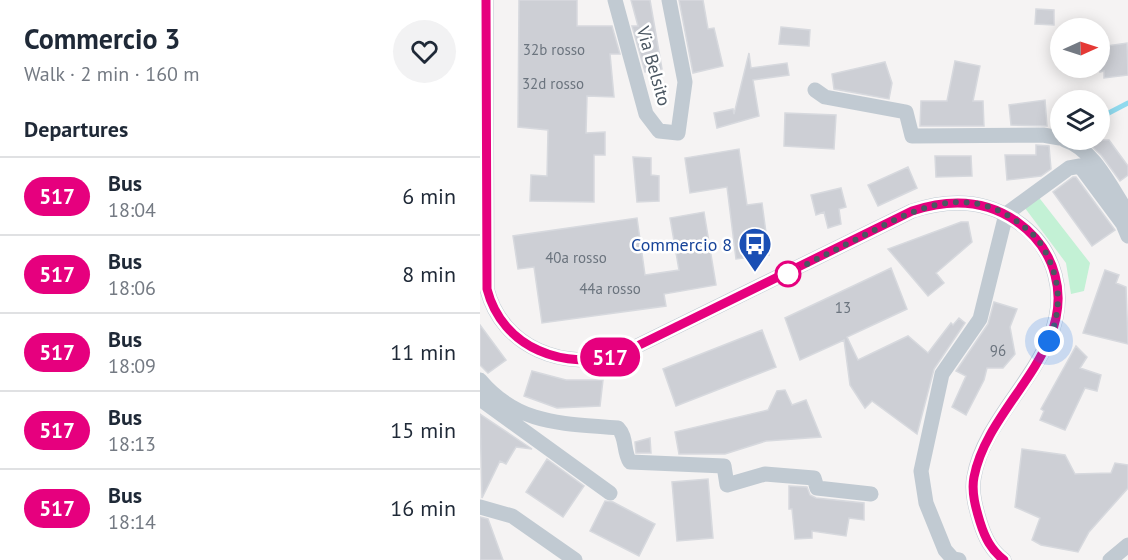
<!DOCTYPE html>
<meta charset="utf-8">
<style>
body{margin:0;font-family:"PT Sans",sans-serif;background:#f2f2f3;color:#1f2937;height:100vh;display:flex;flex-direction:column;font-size:22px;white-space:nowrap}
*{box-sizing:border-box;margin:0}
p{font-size:20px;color:#747a83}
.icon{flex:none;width:33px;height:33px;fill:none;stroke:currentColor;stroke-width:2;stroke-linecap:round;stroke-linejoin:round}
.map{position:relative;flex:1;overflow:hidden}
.panel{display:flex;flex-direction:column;background:#fff;width:480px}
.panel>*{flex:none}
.badge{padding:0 12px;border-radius:20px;font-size:21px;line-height:39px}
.needle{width:39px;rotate:87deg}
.buttons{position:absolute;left:570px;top:18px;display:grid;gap:12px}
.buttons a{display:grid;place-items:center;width:60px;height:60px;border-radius:50%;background:#fff;box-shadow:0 3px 15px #0003;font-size:30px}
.you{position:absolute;width:30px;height:30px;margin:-15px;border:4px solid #fff;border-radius:50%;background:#1a73e8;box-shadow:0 0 0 9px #1a73e833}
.map>.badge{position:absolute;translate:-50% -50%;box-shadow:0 0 0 3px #fff}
h2{padding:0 24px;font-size:22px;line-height:54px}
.round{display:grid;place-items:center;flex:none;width:63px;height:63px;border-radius:32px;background:#f2f2f3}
.summary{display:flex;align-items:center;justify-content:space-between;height:102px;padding:0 24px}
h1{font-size:28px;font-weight:800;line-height:45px}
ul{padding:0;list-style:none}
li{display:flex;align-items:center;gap:18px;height:78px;padding:0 24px;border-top:2px solid #e0e1e3}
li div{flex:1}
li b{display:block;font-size:22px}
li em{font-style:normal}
li .badge{min-width:66px;font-weight:700;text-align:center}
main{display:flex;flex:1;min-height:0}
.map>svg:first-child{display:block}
.green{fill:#c3f1d5}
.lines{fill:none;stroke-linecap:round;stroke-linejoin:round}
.stream{stroke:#90daee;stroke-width:5}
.building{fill:#cdcfd5;stroke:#d7d9de;stroke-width:1.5}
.street{stroke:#c1cad2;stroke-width:15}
.line-casing{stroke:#fff;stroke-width:14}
.line{stroke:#e6007e;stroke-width:9}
.walk{stroke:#4a5661;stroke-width:6;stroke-dasharray:0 10.8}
.stop-dot{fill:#fff;stroke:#e6007e;stroke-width:3}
.labels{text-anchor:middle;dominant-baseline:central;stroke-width:5;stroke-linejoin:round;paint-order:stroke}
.number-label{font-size:15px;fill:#6b747e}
.street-label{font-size:18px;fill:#4a5661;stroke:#fff}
.transit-label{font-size:18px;fill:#164399;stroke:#fff;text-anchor:end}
</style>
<main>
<section class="panel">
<div class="summary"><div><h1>Commercio 3</h1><p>Walk · 2 min · 160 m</p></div><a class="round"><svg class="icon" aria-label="heart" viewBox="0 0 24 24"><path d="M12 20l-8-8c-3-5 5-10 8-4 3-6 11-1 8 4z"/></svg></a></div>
<h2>Departures</h2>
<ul>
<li><span class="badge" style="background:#e6007e;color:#fff">517</span><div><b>Bus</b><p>18:04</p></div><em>6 min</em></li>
<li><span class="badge" style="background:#e6007e;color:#fff">517</span><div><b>Bus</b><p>18:06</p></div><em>8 min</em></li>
<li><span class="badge" style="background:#e6007e;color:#fff">517</span><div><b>Bus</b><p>18:09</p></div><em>11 min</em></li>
<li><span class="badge" style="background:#e6007e;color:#fff">517</span><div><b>Bus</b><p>18:13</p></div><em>15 min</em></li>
<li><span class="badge" style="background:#e6007e;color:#fff">517</span><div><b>Bus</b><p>18:14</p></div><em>16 min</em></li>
</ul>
</section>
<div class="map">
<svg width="648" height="560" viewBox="0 0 648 560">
<rect width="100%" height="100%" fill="#f5f3f3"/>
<path class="green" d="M557,195L610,263L604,291L591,294L586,263L545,208Z"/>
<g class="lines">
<path class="stream" d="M621,117L648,103"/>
</g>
<path class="building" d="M39,0H97V26H132L140,54H130L134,97L107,96L106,133L125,132V155H114V202L50,201L51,175L67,176L68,130L38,127Z
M151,0H170L182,69L165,72L152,26H158Z
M199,0H223L228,29L234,28L243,66L213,73Z
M556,9L574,10V25L555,24Z
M301,27L330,30L329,46L299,44Z
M647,43L648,75L624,78V71L620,72V47Z
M269,53L271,68L307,63L309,75L273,80L279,116L237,128L234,113L253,109L254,114Z
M475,61L500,66L493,101H503L504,126H440L441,101H467Z
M405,62L412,83L409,99L354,89L352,74Z
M565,100L567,126L531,125L529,105Z
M305,113L356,115L354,149L304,146Z
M605,140H629L648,166V175L640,181L621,155Z
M556,145L569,146L571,169L561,176L527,180L525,155H556Z
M259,149L267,205L282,203L289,255L256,259L247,187L210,193L205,158Z
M455,156H491L492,176L456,177Z
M153,157L171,158V175L179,176V201L157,202Z
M428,167L437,188L398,206L388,185Z
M593,177H596L635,230L612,246L573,192Z
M361,188L366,207L359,209L361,224L348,228L344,212L336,215L331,195Z
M224,212L236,285L184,294L186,306L62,323L54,267L38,269L33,236L157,218L165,275L199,270L190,218Z
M481,222H488L492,242L456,273L464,283L448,296L408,249Z
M411,268L427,309L367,337L378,360L428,336L448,353L471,323L473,325L479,318L485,323L454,369L437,434L392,401L385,408L370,385L364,340L320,360L305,318Z
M625,270L639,275L636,283L646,287L648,344L603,333Z
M514,302L537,309L530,327L535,354L523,368H507L504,380L486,415L472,407L486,376L476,371L508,324Z
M0,325L26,360L8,373L0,365Z
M282,330L296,367L196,406L183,369Z
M596,346L607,357L600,368L621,375L617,391L605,388L585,430L560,420L564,411L561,409Z
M52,371L86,380H123L120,406L77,408L44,396Z
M305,390L312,405L326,400L341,437L286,441L245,454H199L195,432L288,410L297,391Z
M0,414L52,449L36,447L26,464L20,461L2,498Z
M170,438L171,453H156L155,442Z
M542,449L585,455L595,474L631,473L635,463L648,465V488L609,532L598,552L561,545L552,540L560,518L535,507Z
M67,459L104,486L83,517L46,492Z
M228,479L233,538L197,541L192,482Z
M309,486L327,487L330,495L336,498L384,503V520L369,518L366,536L332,531V538L315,539L312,509H309Z
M125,501L133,502L175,524L159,556L110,531Z
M0,517L8,519L23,560H0Z"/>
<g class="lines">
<path class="street" d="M6,0L7,289C22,348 85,372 141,354L432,211C468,199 504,199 536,221C556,234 569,252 575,275C596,352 506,406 494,477C491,492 496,509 500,522C505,538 511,550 524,560
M135,0L166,114L179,131L198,133L205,82L189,0
M335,90L345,97L426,112L432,136L563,135L580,138
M585,140C614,149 632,190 648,213
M0,380C39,426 83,423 138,428C147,437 143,452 150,462L244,466L247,485L285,474L334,478L337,488L391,494
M0,399L130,493
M0,507L32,516L95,560
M479,560L473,559L465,550L446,503L441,471L462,374L500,319L526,214L589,168L600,166L643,224L648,236
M630,560L648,545"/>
</g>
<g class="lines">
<g class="line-casing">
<path id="line" d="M6,0L7,289C22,348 85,372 141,354L432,211C468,199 504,199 536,221C556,235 569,252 575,275C596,352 507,406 494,477C491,492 496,509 500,522C505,538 511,550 524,560"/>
</g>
<use href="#line" class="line"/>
<path class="walk" d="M308,274L303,276C329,263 355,250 381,237C431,211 481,183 535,220C547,229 557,236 564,249C581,281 582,308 569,341"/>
</g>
<defs>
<g id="bus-pin" transform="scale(1.725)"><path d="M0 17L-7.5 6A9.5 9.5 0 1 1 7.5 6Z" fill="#1a4fb4" stroke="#fff"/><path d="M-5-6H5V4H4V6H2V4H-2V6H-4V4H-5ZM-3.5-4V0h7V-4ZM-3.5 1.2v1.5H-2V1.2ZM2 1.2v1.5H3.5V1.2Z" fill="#fff"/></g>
</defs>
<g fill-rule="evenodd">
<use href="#bus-pin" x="275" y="244"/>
</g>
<circle class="stop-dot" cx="308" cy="274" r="12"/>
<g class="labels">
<g class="number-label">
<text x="74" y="49">32b rosso</text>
<text x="73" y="83">32d rosso</text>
<text x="96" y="257">40a rosso</text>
<text x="130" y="288">44a rosso</text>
<text x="363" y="307">13</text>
<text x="518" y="350">96</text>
</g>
<g class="street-label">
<text transform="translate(174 66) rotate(74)">Via Belsito</text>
</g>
<g class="transit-label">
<text x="252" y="244">Commercio 8</text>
</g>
</g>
</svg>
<div class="buttons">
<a><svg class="needle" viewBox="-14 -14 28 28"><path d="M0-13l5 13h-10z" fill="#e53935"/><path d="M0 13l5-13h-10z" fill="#747a83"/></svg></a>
<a><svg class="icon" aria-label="layers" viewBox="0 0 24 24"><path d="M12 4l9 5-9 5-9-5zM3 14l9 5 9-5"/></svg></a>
</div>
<div class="you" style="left:569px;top:341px"></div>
<b class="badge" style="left:130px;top:357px;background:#e6007e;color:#fff">517</b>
</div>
</main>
